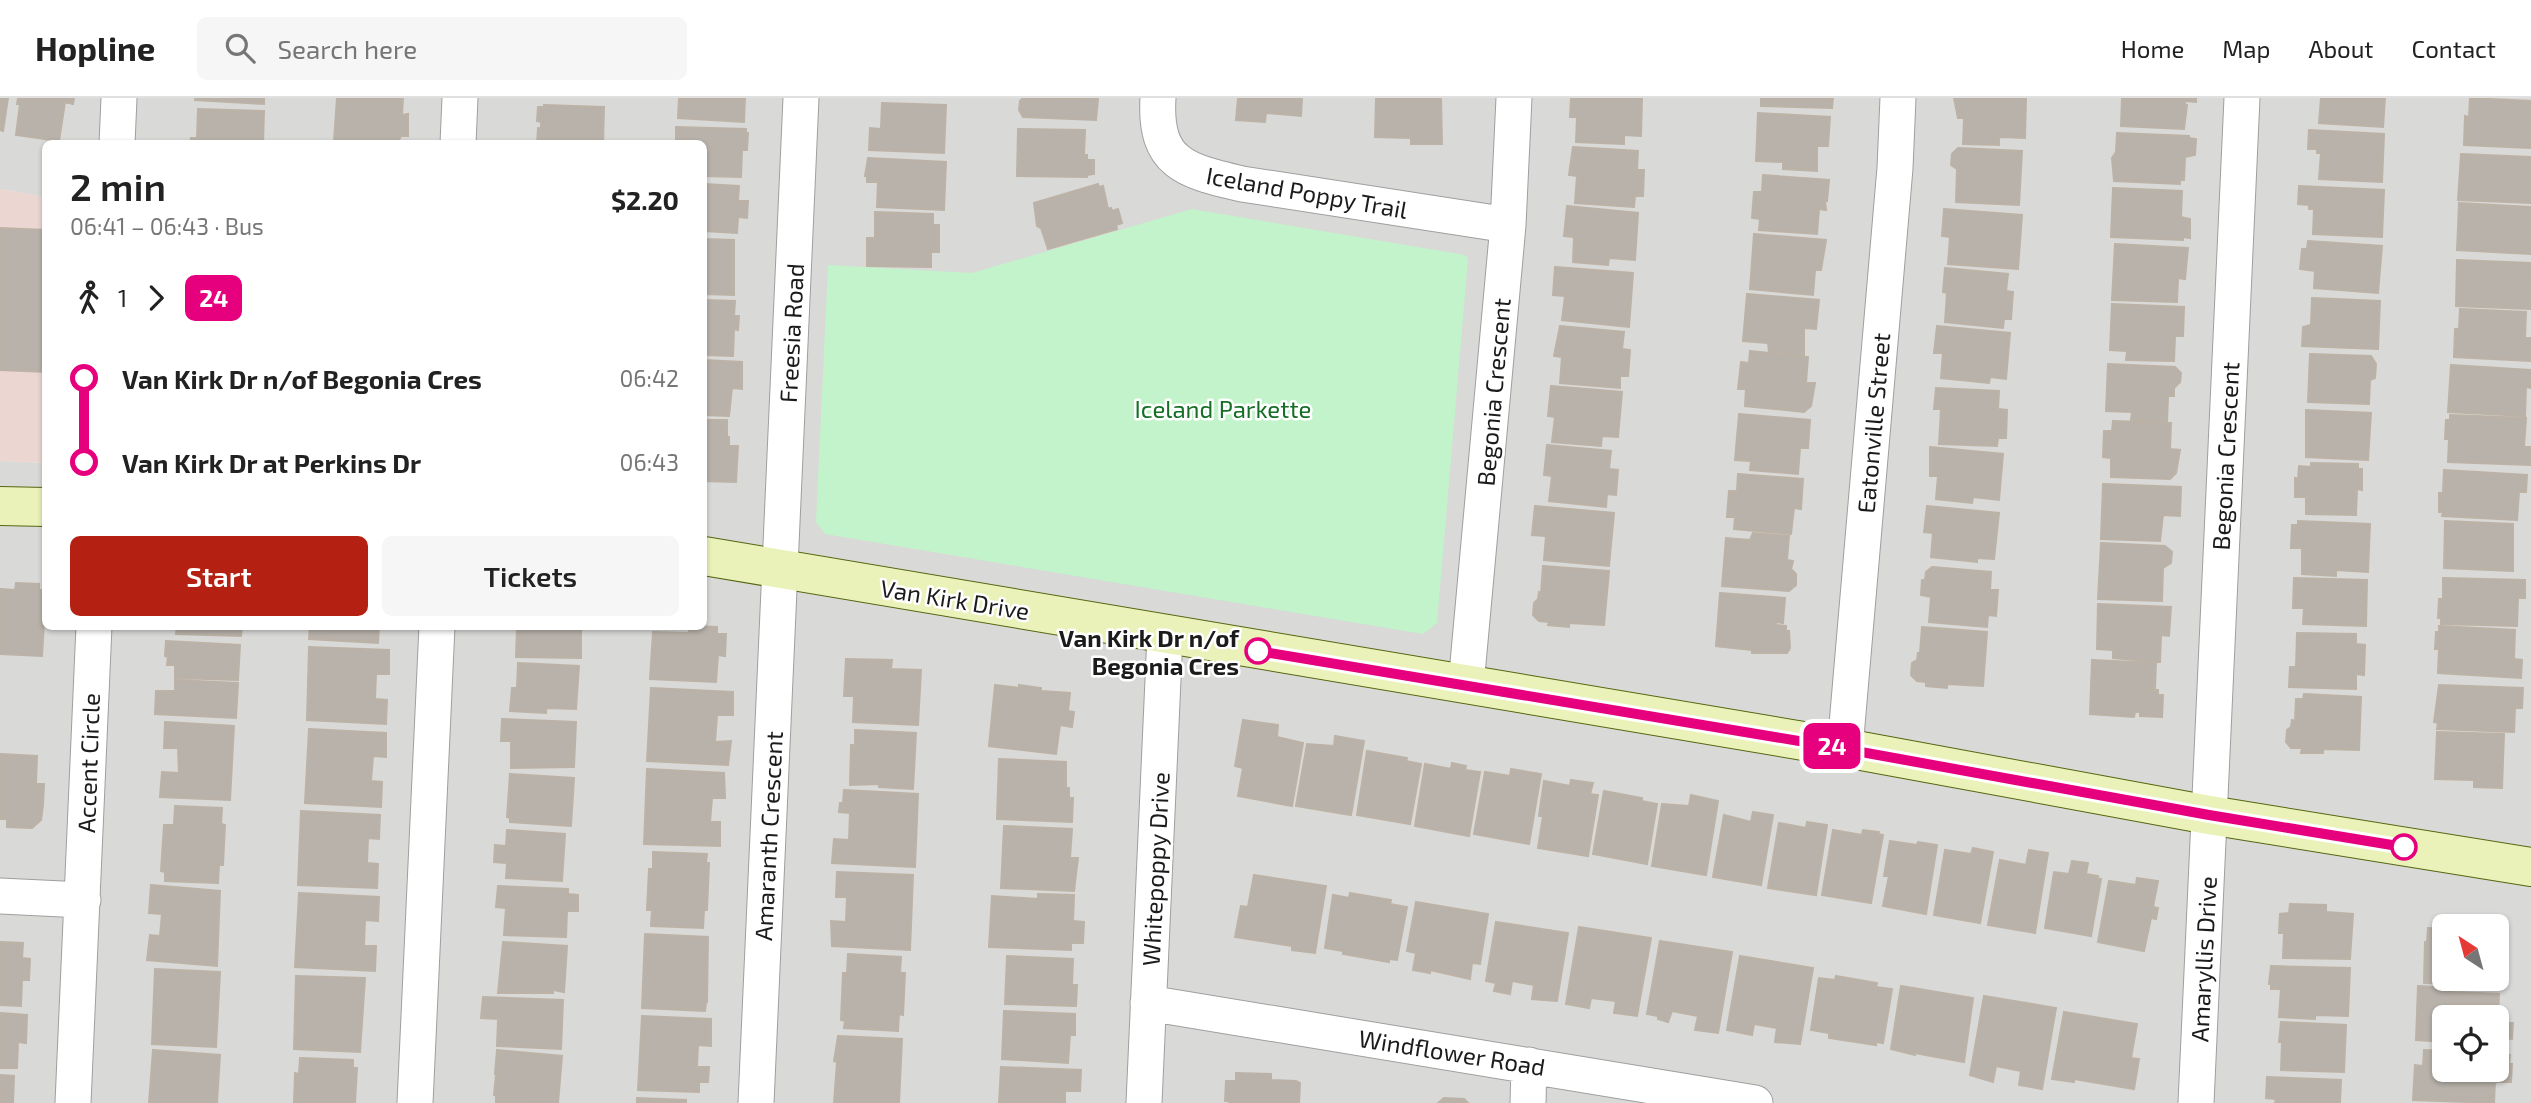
<!DOCTYPE html>
<meta charset="utf-8">
<style>
body{margin:0;font-family:"Exo 2",sans-serif;background:#f6f6f6;color:#222;height:100vh;display:flex;flex-direction:column;font-size:26px;white-space:nowrap}
*{box-sizing:border-box;margin:0}
p{font-size:23px;color:#767676}
.icon{flex:none;width:38px;height:38px;fill:none;stroke:currentColor;stroke-width:2;stroke-linecap:round;stroke-linejoin:round}
.map{position:relative;flex:1;overflow:hidden}
.panel{position:absolute;left:42px;top:42px;width:665px;height:490px;display:flex;flex-direction:column;background:#fff;border-radius:10px;box-shadow:0 2px 5px #0004}
.panel>*{flex:none}
.badge{padding:0 14px;border-radius:10px;font-size:24px;line-height:46px}
.needle{width:46px;rotate:324deg}
.buttons{position:absolute;left:2432px;top:816px;display:grid;gap:14px}
.buttons a{display:grid;place-items:center;width:77px;height:77px;border-radius:10px;background:#fff;box-shadow:0 2px 5px #0004;font-size:35px}
.map>.badge{position:absolute;translate:-50% -50%;box-shadow:0 0 0 4px #fff}
.legs{display:flex;align-items:center;gap:10px;height:77px;padding:0 28px;font-size:23px}
.legs p{margin-inline-start:auto}
.overview{display:flex;align-items:center;justify-content:space-between;height:119px;padding:0 28px}
h1{font-size:38px;font-weight:600;line-height:52px}
.primary-button{display:flex;gap:14px;margin-top:auto;padding:14px 28px}
.primary-button a{flex:1;height:80px;border-radius:10px;background:#b42113;color:#fff;font-size:28px;font-weight:600;line-height:80px;text-align:center}
.primary-button a+a{background:#f6f6f6;color:#222}
ul{padding:0 28px;list-style:none}
li{display:flex;align-items:center;gap:24px;height:84px;font-size:26px}
li i{display:grid;place-items:center;width:10px;height:100%;margin:0 9px;background:currentColor}
li i::after{content:'';width:18px;height:18px;margin:-9px;border:5px solid;border-radius:50%;background:#fff}
li p{margin-inline-start:auto}
li:first-child i{background:linear-gradient(#0000 50%,currentColor 0)}
li:last-child i{background:linear-gradient(currentColor 50%,#0000 0)}
header{display:flex;align-items:center;gap:42px;box-sizing:border-box;height:98px;padding:0 35px;background:#fff;border-bottom:2px solid #e0e0e0}
header strong{font-size:33px}
nav{display:flex;gap:38px;margin-inline-start:auto;font-size:24px}
.search{width:490px;height:63px;background:#f6f6f6;display:flex;align-items:center;gap:18px;box-sizing:border-box;padding:0 24px;border-radius:10px;color:#767676;font-size:26px}
.map>svg:first-child{display:block}
.residential{fill:#d9d9d8;fill-rule:evenodd}
.commercial{fill:#ecd6d2}
.park{fill:#c2f3ca}
.building{fill:#b8b2ab;stroke:#bcb2a6;stroke-width:2}
.lines{fill:none;stroke-linecap:round;stroke-linejoin:round}
.street-casing{stroke:#9f9f9f;stroke-width:37}
.secondary-casing{stroke:#55660f;stroke-width:40}
.street{stroke:#fff;stroke-width:35}
.secondary{stroke:#eaf2b9;stroke-width:38}
.line-1-casing{stroke:#fff;stroke-width:16}
.line-1{stroke:#e6007e;stroke-width:10}
.stop-1-dot{fill:#fff;stroke:#e6007e;stroke-width:3.5}
.labels{text-anchor:middle;dominant-baseline:central;stroke-width:5;stroke-linejoin:round;paint-order:stroke}
.street-label{font-size:24px;fill:#1b1b1b;stroke:#fff}
.park-label{font-size:24px;fill:#156e25;stroke:#fff}
.stop-label{font-size:24px;font-weight:bold;fill:#1b1b1b;stroke:#fff;text-anchor:end}
</style>
<header>
<strong>Hopline</strong>
<div class="search"><svg class="icon" aria-label="search" viewBox="0 0 24 24"><circle cx="10" cy="10" r="6"/><path d="M15 15l6 6"/></svg>Search here</div>
<nav><a>Home</a><a>Map</a><a>About</a><a>Contact</a></nav>
</header>
<div class="map">
<svg width="2531" height="1005" viewBox="0 0 2531 1005">
<rect width="100%" height="100%" fill="#eceae2"/>
<path class="residential" d="M0,0H2531V1005H0V363L45,365L46,528H704V46H46L45,99L0,91ZM2445,828H2497V880H2445ZM2445,919H2497V971H2445Z"/>
<path class="commercial" d="M0,91L45,99V365L0,363Z"/>
<path class="park" d="M1192,111L1465,157L1468,161L1437,525L1423,536L825,436L816,424L828,167L972,175Z"/>
<path class="building" d="M0,0H8L3,33L0,32Z
M18,0H74L73,6L65,4L59,43L16,37L20,6H17Z
M195,0H264V6L195,2Z
M337,0H403L402,17L408,16V38H401L397,46L334,43Z
M679,0H745L744,24L678,20Z
M1023,0L1098,1L1096,22L1023,19L1019,12L1020,3Z
M1238,0H1302L1301,18L1266,15L1265,24L1236,22Z
M1376,0H1441L1442,46H1411V40L1375,39Z
M1571,0H1642L1641,38L1624,37V46L1576,44L1577,19H1570Z
M1761,0H1833L1832,10L1761,8Z
M1954,0H2026L2025,40L1999,39V47L1963,46L1964,20H1958Z
M2122,0H2196V4L2185,3V7H2187L2184,31L2121,28Z
M2321,0H2385L2383,29L2319,25Z
M2470,0L2531,3V50L2464,47L2465,18L2469,19Z
M882,5L946,7L944,55L869,52L870,30L881,31Z
M544,7L604,9L603,46H537L538,30H541V24L537,23L538,9H544Z
M198,11L264,13L263,46H190L191,40H197Z
M1758,15L1830,19L1828,48H1817V73L1783,71V64L1756,63Z
M676,29L746,31V35H748L747,52H742L741,79L704,78V46H676Z
M1018,31L1085,32L1084,57H1087V62H1094V76L1087,77V79L1017,78Z
M2309,32L2384,36L2382,84L2319,81L2321,55H2317V51H2308Z
M2117,35L2189,38V40L2196,41L2195,57L2185,59L2184,82H2180V86L2114,83L2112,60L2116,54Z
M1573,49L1638,53L1637,72H1644L1643,98H1635L1634,109L1575,105L1577,78L1569,77Z
M1958,50L2022,53L2019,107L1956,104L1957,71L1951,67L1952,56Z
M2461,56L2531,59V105L2458,102Z
M868,60L946,64L944,112L877,109L878,84H867V78H865Z
M1763,77L1829,82L1827,103H1825L1826,112L1819,111L1817,136L1759,132L1760,121L1752,120L1754,94H1762Z
M704,86L739,88L738,103H748L747,120L738,119L737,135L704,133Z
M1098,86L1099,89L1103,88L1108,111L1111,110L1112,113L1118,111L1122,125L1116,127L1117,131L1048,151L1041,130L1037,128L1034,105Z
M2299,88L2384,92L2382,139L2313,136L2314,111H2309V107L2298,106Z
M2113,90L2182,93L2181,119L2190,121V140L2183,139V142L2111,139Z
M2459,105L2531,109V156L2457,152Z
M1567,108L1638,115L1635,162L1609,160L1608,167L1573,164L1574,139L1564,138Z
M1944,111L2022,117L2018,171L1948,166L1950,139L1942,138Z
M875,114L933,116V127H939V154H931V169L867,168V140H875Z
M0,130L46,132V274L0,272Z
M1754,136L1826,142L1821,172H1815L1813,197L1750,191Z
M704,141L734,142V197L704,196Z
M2308,143L2382,148L2378,195L2314,190L2315,173L2300,171L2302,151H2307Z
M2115,146L2188,150L2185,181L2178,180L2177,204L2112,202Z
M2457,162L2531,165L2530,211L2456,208Z
M1555,169L1633,175L1629,229L1562,222L1565,198L1553,197Z
M1945,170L2008,176L2006,193L2013,194L2011,221H2004L2003,230L1945,224L1947,195L1943,194Z
M1747,196L1819,202L1816,231L1804,230V257L1769,254L1768,245L1743,243Z
M2312,200L2380,203L2378,251L2302,248L2303,229L2311,227Z
M704,202L735,203L734,218H739L738,232L734,231L733,258L704,257Z
M2112,206L2184,209L2183,238H2175L2174,263L2126,262L2127,253L2110,252Z
M2460,211L2526,214L2525,240H2531V263L2454,259L2455,231H2459Z
M1560,228L1624,234L1622,251L1630,252L1628,278H1620V290L1560,285L1562,259L1554,258Z
M1937,228L2010,235L2006,281L1990,279L1989,285L1941,280L1943,255H1934Z
M1750,253L1808,259L1806,285H1815L1811,308L1804,314L1745,308L1746,291H1738L1741,264L1749,265Z
M2310,256L2371,258L2376,266L2375,280L2370,282L2369,306L2308,304Z
M704,262L742,264V291L732,290L729,318L704,317Z
M2108,266L2175,269L2181,275L2180,284L2174,290V298H2168L2167,324L2131,322L2132,314L2106,313Z
M2451,267L2531,272V290L2526,289L2525,318L2448,314Z
M1551,288L1622,294L1618,339L1602,338L1601,348L1552,344L1555,319L1548,318Z
M1936,290L1999,293L1998,311L2007,312L2006,340H1998L1997,348L1939,346L1941,311H1934Z
M2306,312L2371,315L2368,362L2306,359Z
M1739,316L1810,322L1808,350H1800L1798,376L1750,372L1751,363L1735,362Z
M2450,317L2526,320L2524,349H2531V367L2448,364L2449,341H2445L2446,322H2450Z
M704,322H727V339H729V348H738L736,384L704,383Z
M2113,323L2171,325L2170,351L2180,352L2176,375L2170,381L2111,379V360L2103,359L2104,333H2112Z
M1547,347L1611,353L1609,371L1618,372L1616,397L1607,396L1606,409L1549,403L1552,378L1544,377Z
M1930,349L2003,356L1999,402L1973,399L1972,405L1936,401L1938,378H1930Z
M2311,365L2358,366V371H2362V392L2357,391L2356,417L2306,416V399H2295V380L2298,381L2299,368L2311,369Z
M2444,372L2527,377L2526,394H2519L2517,422L2442,418L2443,414H2439V395H2443Z
M1738,376L1803,381L1801,411L1794,410L1791,436L1734,431L1735,419H1727L1729,393H1737Z
M2103,386L2181,389L2180,418L2163,417L2160,443L2101,441Z
M1535,408L1614,415L1609,468L1544,462L1546,438L1532,437Z
M1927,408L1999,415L1994,461L1977,460V464L1931,459L1933,435L1924,434Z
M2298,423L2370,426L2368,474L2336,472V478L2302,476V450H2291L2292,427H2298Z
M2445,423L2513,426V473L2444,470Z
M1753,435L1789,438L1787,462L1793,463L1791,471L1796,476V487L1789,493L1722,488L1726,440L1750,442Z
M2101,445L2165,448L2172,454L2171,465L2163,470L2162,503L2098,501Z
M1543,468L1609,473L1604,527L1569,525V529L1548,527L1549,524L1539,523L1533,517L1534,505L1538,501L1539,494L1541,495Z
M1932,469L1991,474L1990,492H1998L1996,518L1988,517L1987,529L1929,524L1931,499L1921,497L1922,482H1925L1926,474Z
M2294,480L2367,482L2366,528L2303,526L2304,510H2293Z
M2443,480L2525,482V500H2518L2517,528L2441,526V520H2438L2439,501H2443Z
M16,485L39,486V492H46L42,558L0,556V491L15,492Z
M1720,495L1785,500L1783,525L1776,524V527L1786,528V533H1789L1790,550L1787,555H1752V552L1716,548Z
M2098,506L2171,509L2169,538L2161,537L2160,564L2113,560V552L2097,551Z
M177,528H242L241,538L176,536Z
M310,528H379L378,545L309,541Z
M510,528H581V560L516,559L517,530H510Z
M689,528L717,529V536H726L725,558L718,557L716,584L650,581L653,534L689,535Z
M2439,528L2515,532L2514,561L2522,562L2521,580L2438,575L2439,551H2435L2436,534H2439Z
M1922,529L1987,534L1983,588L1947,586V590L1926,588V584L1917,583L1911,577L1912,565L1917,562L1918,555H1920Z
M2297,535L2356,536V546L2365,547L2364,577L2356,576V591L2289,589L2290,569H2296Z
M166,543L240,547L238,582L175,580V567H167L168,559L165,558Z
M309,549L389,552V576H376L375,601L387,602L386,626L307,622Z
M846,561L892,562L891,571L921,572L918,627L853,624L854,598H844Z
M2092,562L2156,565L2155,590H2149V592H2158V597H2163L2162,619L2140,618V614H2135L2134,619L2090,616Z
M518,565L579,568L576,611L546,610V615L510,613L512,590H517Z
M175,582L238,585L236,620L155,616L156,593H175Z
M995,587L1019,590V587L1041,590V593L1070,595L1068,613L1074,614L1072,629L1060,627L1056,656L989,648Z
M2439,587L2523,590L2522,610H2515L2514,634L2437,631L2438,625L2434,624Z
M651,590L733,594V617H717L715,644L731,643L728,667L647,663Z
M2304,596L2361,599L2359,652L2323,651V655H2301L2302,650H2291L2286,644L2287,632L2291,629L2292,622L2295,623L2296,601H2303Z
M502,621L576,624L574,669L511,670V643H501Z
M1243,622L1278,627L1277,639L1303,645L1292,708L1238,698L1243,670L1235,668Z
M165,624L234,628L230,702L160,699L162,674L179,675L178,650H164Z
M309,631L386,635V659L373,658L371,683L382,684L381,709L305,705Z
M855,632L916,635L913,691L879,689V686L850,687L851,647H855Z
M2437,634L2504,636L2502,690L2474,689V682L2435,681Z
M1335,638L1364,643L1351,717L1296,708L1307,646L1334,648Z
M1367,653L1407,660L1406,663L1421,666L1410,726L1357,717Z
M0,656L37,658L36,686H44L43,707L41,722L32,730L7,729V721H0Z
M999,661L1066,664V690H1069V700H1073L1072,724L997,721Z
M1452,665L1466,668L1465,672L1480,674L1469,738L1415,728L1425,666L1451,671Z
M647,671L724,675L725,700H712L710,724H720V748L644,746Z
M1511,671L1541,676L1529,746L1474,736L1485,674L1510,678Z
M510,676L574,680L571,728L510,724V720L507,719Z
M1571,682L1593,685L1590,696L1598,697L1588,758L1538,750L1543,718H1539L1544,683L1570,688Z
M844,692L918,696L915,769L832,765L834,741L849,742L850,715L839,714L840,705H843Z
M1604,693L1642,700V703L1657,706L1647,766L1593,756Z
M1691,697L1718,703L1706,777L1652,768L1662,706L1689,708Z
M175,708L222,710L221,726L225,727L223,767H219L218,785L165,783V774L161,773L164,727H174Z
M301,713L380,717L379,741L368,740L367,765L378,766L377,790L298,787Z
M1753,714L1773,717L1761,787L1713,779L1724,717L1751,724Z
M1807,724L1827,727L1816,797L1768,790L1779,725L1806,730Z
M1004,728L1072,731L1070,760H1078L1074,793L1001,790Z
M507,732L565,736L562,783L506,780L507,765L494,764L495,747L506,748Z
M1833,732L1862,737L1863,732L1879,734L1878,736L1883,737L1871,805L1822,797Z
M1890,743L1917,747L1918,744L1937,747L1926,816L1883,808L1889,778H1884Z
M1973,750L1993,754L1980,825L1934,817L1945,752L1971,756Z
M2029,752L2048,755L2035,835L1988,827L2000,762L2026,767Z
M653,754L707,756L706,765H709L707,812H704L703,830L651,828L652,812H647L649,771H653Z
M2072,763L2088,765L2086,776L2098,778L2097,780L2101,781L2091,838L2045,830L2054,774L2069,776Z
M837,774L913,777L910,852L832,848L831,823L846,824L847,799H836Z
M1254,777L1326,788L1315,855L1292,852V848L1235,839L1241,808L1248,809Z
M2137,780L2158,783L2153,809L2158,810L2156,821L2151,820L2144,853L2098,844L2109,783L2136,787Z
M151,787L220,793L217,868L147,862L150,837L160,838L162,816L149,815Z
M498,788L568,791V796L578,797V813H567L566,839L504,837L506,810L496,809Z
M299,795L379,799L378,823L365,822L364,848H376L375,873L295,869Z
M1350,795L1391,802L1390,806L1407,809L1397,862L1389,861V864L1343,856V853L1325,850L1333,797L1349,800Z
M1038,796L1074,797L1073,823L1084,824L1083,845H1071V852L989,849L992,798L1038,801Z
M1416,804L1488,816L1480,866L1472,865L1470,881L1430,872V875L1413,872L1416,855L1407,853Z
M2290,806L2326,807V814L2353,816L2350,861L2283,860L2284,835H2279L2280,816L2289,815Z
M1496,824L1568,835L1557,903L1532,901L1534,887L1512,883L1510,896L1494,893L1496,885L1486,883Z
M1579,829L1651,840L1637,918L1614,915L1616,903L1591,900L1589,910L1566,906Z
M2428,830L2445,831V880H2496V887L2424,885L2425,844H2427Z
M2497,831L2505,838V848L2497,853Z
M645,836L708,839L707,904H706L705,913L642,910Z
M1660,843L1732,854L1718,935L1695,932L1698,918L1672,913L1668,924L1658,921V918L1647,916Z
M0,844L23,845L22,860L30,861L29,882H22L21,908L0,907Z
M503,844L567,848L564,894L553,892V895H498Z
M848,856L901,859L900,875H905L903,917L899,916L898,933L844,930L845,923L841,922L843,875H847Z
M1007,858L1073,861L1072,887H1077L1076,908L1005,906Z
M1740,858L1813,870L1800,946L1775,944L1777,930L1754,926L1752,937L1727,932Z
M2271,868L2350,870L2348,918L2315,917V921L2279,919L2281,891H2271V886H2269Z
M155,871L220,874L216,949L152,946Z
M296,878L365,880L360,954L294,951Z
M1836,878L1877,885L1876,889L1892,891L1883,945L1876,944V947L1829,940V935L1811,932L1819,880L1835,882Z
M1901,888L1973,900L1964,964L1915,955V957L1891,951Z
M2418,888L2453,890V894L2499,896L2498,920H2506V925H2513L2512,941L2499,940L2497,947V919H2445V944L2416,942Z
M1984,898L2056,910L2042,991L2019,987L2021,973L1996,968L1993,984L1970,977Z
M483,899L563,902L561,951L497,948L498,923L500,921L481,920Z
M1004,913L1075,916V937H1070L1068,965L1002,961Z
M2064,914L2137,926L2131,960L2139,961L2134,991L2074,981V984L2052,981Z
M0,915L27,917L26,945L18,944L17,970H0Z
M642,918L711,921V948L698,947L697,969H709L708,984H699V994L638,992Z
M2281,924L2346,927L2344,974L2281,972L2282,944H2279Z
M838,938L902,941L899,1005H834L837,964L834,963Z
M153,952L220,957L217,1005H149Z
M497,952L562,958L558,1005L496,1004V997H494L496,977H499L495,976Z
M2424,952L2445,953V971H2497V956L2510,957L2509,966H2512L2511,984H2495L2494,1005L2413,1002L2415,967L2423,968Z
M300,960L353,962V970H357L355,1005H294L295,975L299,976Z
M1001,969L1081,972L1080,993H1065V1005H999Z
M1236,975L1271,976V982L1296,983L1300,985L1299,1005H1229V1003H1225L1226,983H1236Z
M0,977L14,978L13,1005H0Z
M2267,979L2341,982L2340,1005H2275L2276,1001L2266,1000Z
M637,1000L686,1002V1005H637Z
M1444,1000L1464,1001L1468,1005H1438Z"/>
<g class="lines">
<g class="street-casing">
<path id="street" d="M1158,0C1154,66 1186,73 1242,86L1508,127
M117,46L119,0
M458,46L460,0
M1466,587L1508,127L1514,0
M1845,650L1895,70L1898,0
M0,798L83,802
M1148,905L1755,1005
M73,1005L94,528
M415,1005L437,528
M756,1005L801,0
M1144,1005L1165,537
M1528,1005L1529,967
M2196,1005L2242,0"/>
</g>
<g class="secondary-casing">
<path id="secondary" d="M0,408L46,409
M704,458L1845,650L2209,717L2531,769"/>
</g>
<use href="#street" class="street"/>
<use href="#secondary" class="secondary"/>
</g>
<g class="lines">
<g class="line-1-casing">
<path id="line-1" d="M1258,553L1817,646L2209,717L2404,749"/>
</g>
<use href="#line-1" class="line-1"/>
</g>
<g class="stop-1-dot">
<circle cx="1258" cy="553" r="12"/>
<circle cx="2404" cy="749" r="12"/>
</g>
<g class="labels">
<g class="street-label">
<text transform="translate(1307 94) rotate(10)">Iceland Poppy Trail</text>
<text transform="translate(791 235) rotate(-87)">Freesia Road</text>
<text transform="translate(1493 294) rotate(-85)">Begonia Crescent</text>
<text transform="translate(1873 325) rotate(-85)">Eatonville Street</text>
<text transform="translate(2225 358) rotate(-87)">Begonia Crescent</text>
<text transform="translate(955 501) rotate(9)">Van Kirk Drive</text>
<text transform="translate(88 665) rotate(-88)">Accent Circle</text>
<text transform="translate(768 738) rotate(-87)">Amaranth Crescent</text>
<text transform="translate(1155 771) rotate(-87)">Whitepoppy Drive</text>
<text transform="translate(2203 861) rotate(-87)">Amaryllis Drive</text>
<text transform="translate(1452 954) rotate(9)">Windflower Road</text>
</g>
<g class="park-label">
<text x="1223" y="310">Iceland Parkette</text>
</g>
<g class="stop-label">
<text x="1239" y="539">Van Kirk Dr n/of<tspan x="1239" dy="28">Begonia Cres</tspan></text>
</g>
</g>
</svg>
<div class="buttons">
<a><svg class="needle" viewBox="-14 -14 28 28"><path d="M0-13l5 13h-10z" fill="#e53935"/><path d="M0 13l5-13h-10z" fill="#767676"/></svg></a>
<a><svg class="icon" aria-label="locate" viewBox="0 0 24 24"><circle cx="12" cy="12" r="6"/><path d="M12 2v4M12 18v4M2 12h4M18 12h4"/></svg></a>
</div>
<b class="badge" style="left:1832px;top:648px;background:#e6007e;color:#fff">24</b>
<section class="panel">
<div class="overview"><div><h1>2 min</h1><p>06:41 – 06:43 · Bus</p></div><b>$2.20</b></div>
<div class="legs"><svg class="icon" aria-label="walk" viewBox="0 0 24 24"><circle cx="13" cy="4" r="2"/><path d="M13 8l-2 6 4 7M11 14l-3 7M7 12l3-4h3l4 4"/></svg>1<svg class="icon" aria-label="forward" viewBox="0 0 24 24"><path d="M9 5l7 7-7 7"/></svg><b class="badge" style="background:#e6007e;color:#fff">24</b></div>
<ul>
<li><i style="color:#e6007e"></i><b>Van Kirk Dr n/of Begonia Cres</b><p>06:42</p></li>
<li><i style="color:#e6007e"></i><b>Van Kirk Dr at Perkins Dr</b><p>06:43</p></li>
</ul>
<div class="primary-button"><a>Start</a><a>Tickets</a></div>
</section>
</div>
